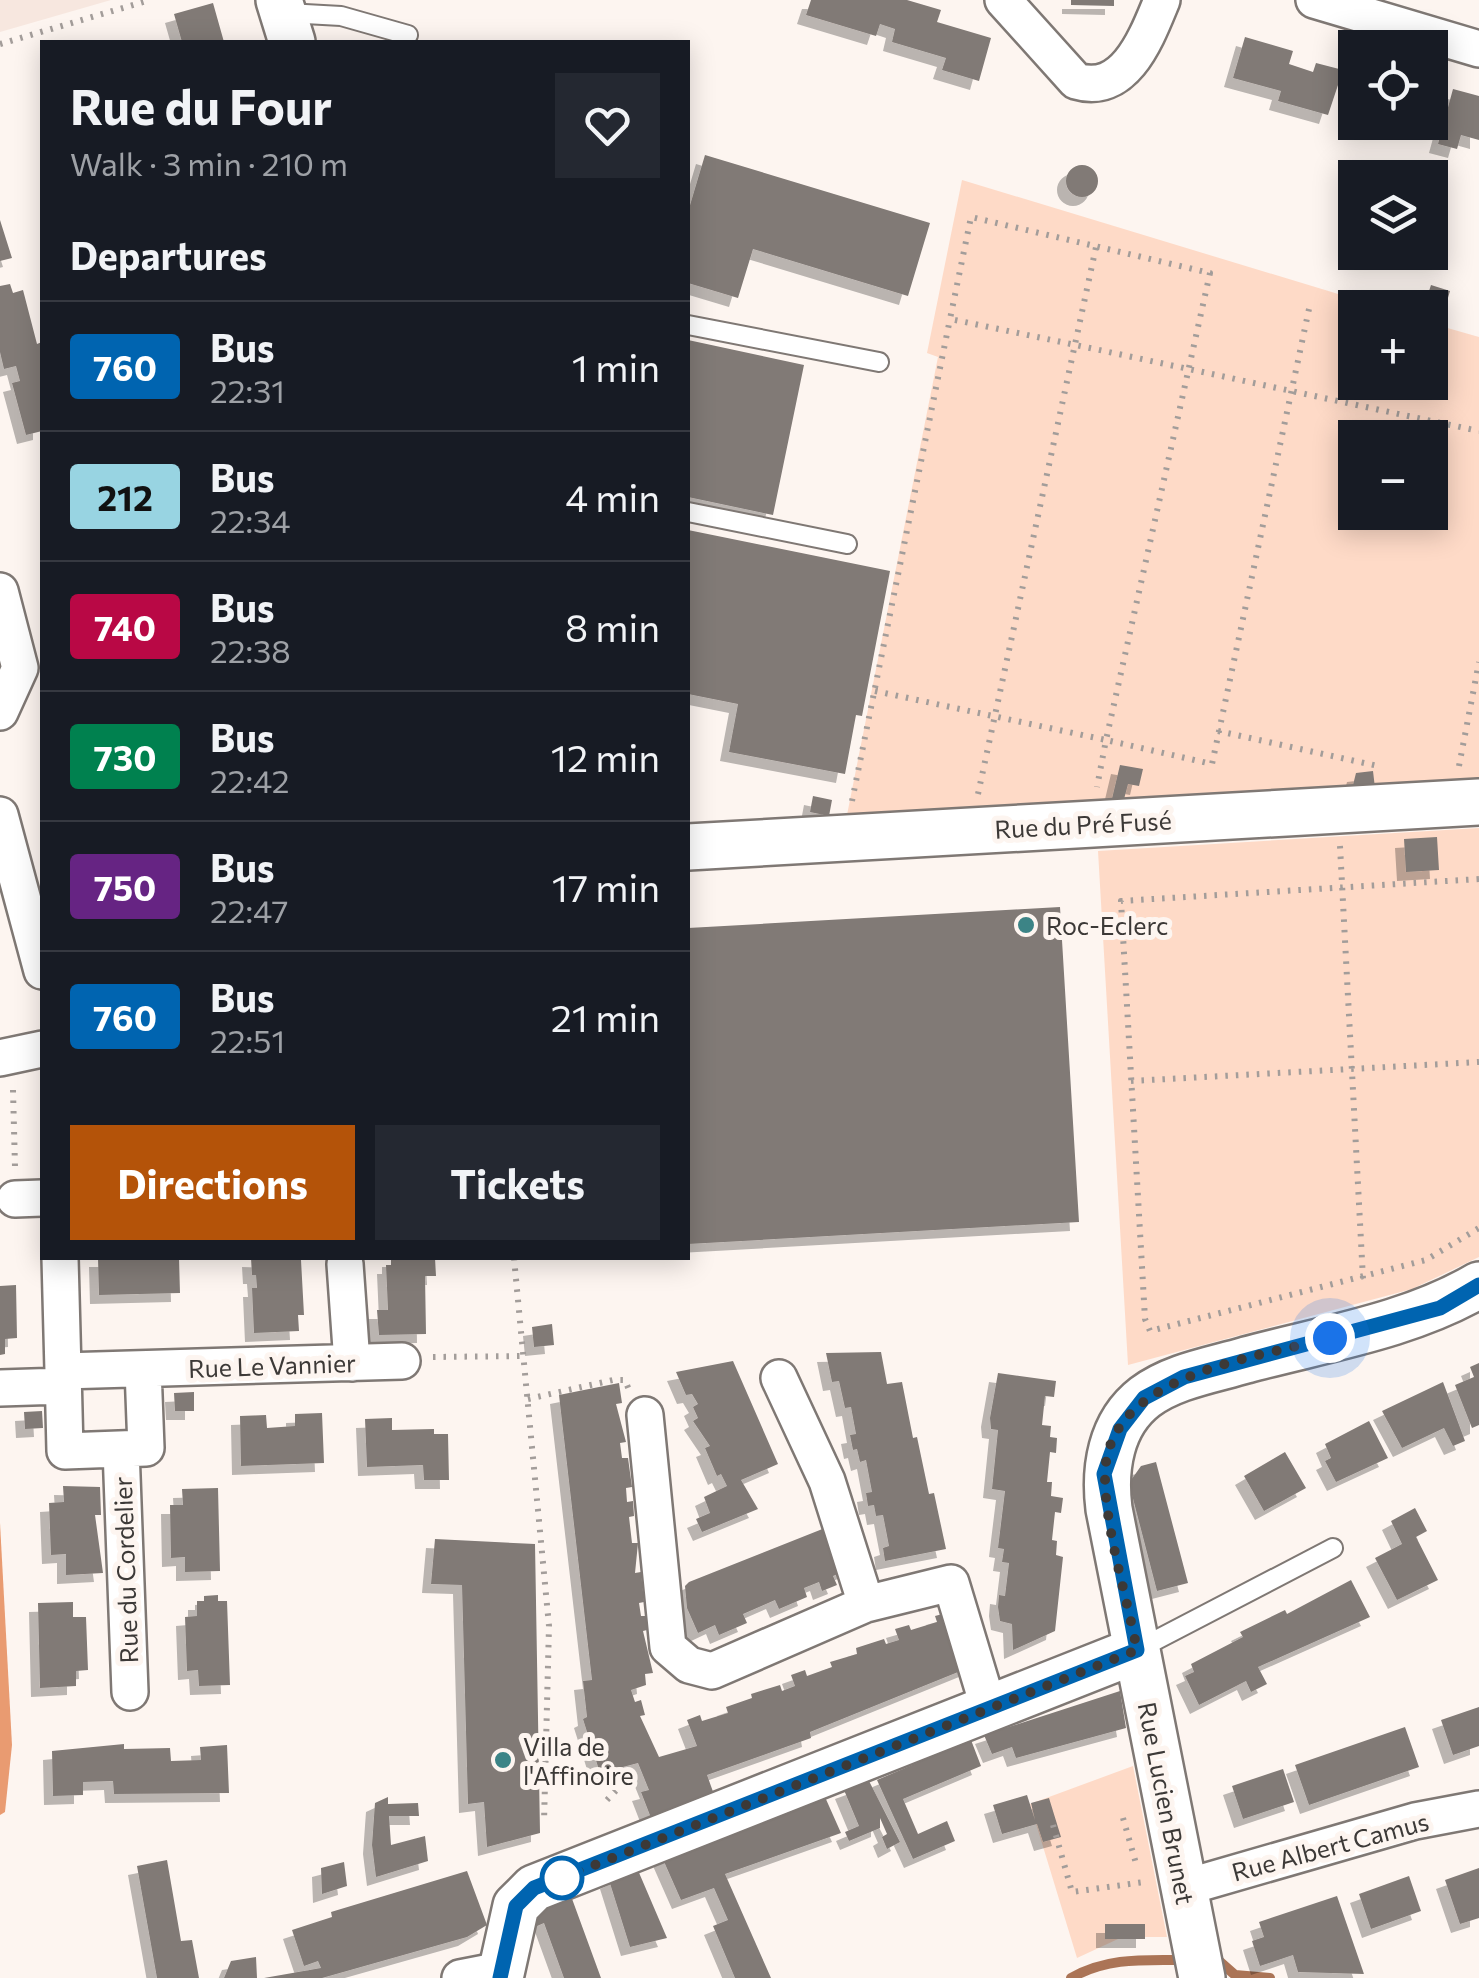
<!DOCTYPE html>
<meta charset="utf-8">
<style>
body{margin:0;font-family:Commissioner,sans-serif;background:#242831;color:#f1f3f6;height:100vh;display:flex;flex-direction:column;font-size:38px;white-space:nowrap}
*{box-sizing:border-box;margin:0}
p{font-size:32px;color:#9ea1a6}
.icon{flex:none;width:55px;height:55px;fill:none;stroke:currentColor;stroke-width:2;stroke-linecap:round;stroke-linejoin:round}
.map{position:relative;flex:1;overflow:hidden}
.side{position:absolute;left:40px;top:40px;width:650px;height:1220px;display:flex;flex-direction:column;background:#171b24;border-radius:0px;box-shadow:0 5px 25px #0003}
.side>*{flex:none}
.badge{padding:0 20px;border-radius:8px;font-size:35px;line-height:65px}
.controls{position:absolute;left:1338px;top:30px;display:grid;gap:20px}
.controls a{display:grid;place-items:center;width:110px;height:110px;border-radius:0px;background:#171b24;box-shadow:0 5px 25px #0003;font-size:50px}
.you{position:absolute;width:50px;height:50px;margin:-25px;border:8px solid #fff;border-radius:50%;background:#1a73e8;box-shadow:0 0 0 15px #1a73e833}
.map>.badge{position:absolute;translate:-50% -50%;box-shadow:0 0 0 5px #fff}
h2{padding:0 30px;font-size:38px;line-height:90px}
.round{display:grid;place-items:center;flex:none;width:105px;height:105px;border-radius:0px;background:#242831}
.overview{display:flex;align-items:center;justify-content:space-between;height:170px;padding:0 30px}
h1{font-size:48px;font-weight:700;line-height:75px}
.action{display:flex;gap:20px;margin-top:auto;padding:20px 30px}
.action a{flex:1;height:115px;border-radius:0px;background:#b45309;color:#fff;font-size:40px;font-weight:700;line-height:115px;text-align:center}
.action a+a{background:#242831;color:#f1f3f6}
ul{padding:0;list-style:none}
li{display:flex;align-items:center;gap:30px;height:130px;padding:0 30px;border-top:2px solid #363941}
li div{flex:1}
li b{display:block;font-size:38px}
li em{font-style:normal}
li .badge{min-width:110px;font-weight:700;text-align:center}
.map>svg:first-child{display:block}
.built{fill:#f7e7df}
.green{fill:#fedac7;fill-rule:evenodd}
.forest{fill:#e99b71}
.lines{fill:none;stroke-linecap:round;stroke-linejoin:round}
.stream{stroke:#ab7456;stroke-width:10}
.building{fill:#817a76;filter:url(#shadow)}
.service-casing{stroke:#7f7874;stroke-width:22}
.minor-casing{stroke:#7f7874;stroke-width:40}
.tertiary-casing{stroke:#7f7874;stroke-width:50}
.path{stroke:#a39d9a;stroke-width:6;stroke-dasharray:2.5 8;stroke-linecap:butt}
.service{stroke:#fff;stroke-width:18}
.minor{stroke:#fff;stroke-width:35}
.tertiary{stroke:#fff;stroke-width:45}
.line-casing{stroke:#fff;stroke-width:22}
.line{stroke:#0064b0;stroke-width:15}
.walk{stroke:#3c3937;stroke-width:10;stroke-dasharray:0 18}
.poi-dot{fill:#3c8486;stroke:#fdf5f0;stroke-width:4}
.stop-dot{fill:#fff;stroke:#0064b0;stroke-width:5}
.labels{text-anchor:middle;dominant-baseline:central;stroke-width:10;stroke-linejoin:round;paint-order:stroke}
.street-label{font-size:25px;fill:#3c3937;stroke:#fdf5f0}
.poi-label{font-size:25px;fill:#3c3937;stroke:#fdf5f0;text-anchor:start}
</style>
<div class="map">
<svg width="1479" height="1978" viewBox="0 0 1479 1978">
<defs>
<filter id="shadow"><feDropShadow dx="-9" dy="9" stdDeviation="0" flood-color="#0004"/></filter>
</defs>
<rect width="100%" height="100%" fill="#fdf5f0"/>
<path class="built" d="M0,0H111L0,32Z"/>
<path class="green" d="M962,180L1381,307L1355,308V382H1430V323L1479,337V780L846,820L938,357L927,353ZM1355,438H1430V512H1355Z
M1479,828V1257L1412,1289L1128,1365L1098,851Z
M1133,1766L1167,1937H1145V1924H1106L1105,1938L1118,1939L1077,1958L1030,1804Z"/>
<path class="forest" d="M0,1523L12,1745L5,1812L0,1815Z"/>
<g class="lines">
<path class="stream" d="M1212,1960H1218L1235,1975L1270,1978
M1071,1978C1107,1957 1145,1960 1185,1960"/>
</g>
<path class="building" d="M811,0H907L941,10L937,22L991,38L979,81L942,70L946,58L892,42L895,29L880,24L876,36L806,15Z
M1071,0H1114V6L1071,5Z
M213,3L224,42H182L174,14Z
M1245,37L1293,51L1289,64L1313,72L1316,63L1343,70L1328,115L1278,101L1281,91L1233,78Z
M1453,89L1479,96V140L1461,135L1457,149L1438,144Z
M705,155L930,223L908,296L753,249L738,298L688,283V212Z
M1066 181a16 16 0 1 1 32 0a16 16 0 1 1-32 0Z
M0,220L12,258L0,261Z
M10,284L13,293L23,290L37,344L42,342V431L26,435L12,383L20,381L16,366L4,369L0,352V286Z
M1431,285L1450,291L1445,308L1425,303Z
M688,340L804,365L773,515L688,497Z
M688,530L890,571L862,716L856,715L845,774L729,752L738,704L688,694Z
M1120,765L1143,769L1139,786L1128,784L1123,803H1111Z
M1373,771L1375,788L1352,789L1356,773Z
M813,796L832,800L829,816L810,812Z
M1437,837L1439,870L1406,872L1404,839Z
M1060,907L1079,1222L688,1244V928Z
M98,1258H179L180,1293L99,1295Z
M251,1258L301,1260L304,1315H298L299,1331L254,1333L252,1288H257L256,1275H252Z
M391,1258H435L436,1276H425L426,1334L379,1335L377,1310H388L386,1265H391Z
M16,1285L17,1338L5,1339V1354L0,1355V1286Z
M552,1324L554,1345L534,1347L532,1327Z
M881,1352L887,1384L902,1382L913,1438L917,1437L929,1494L934,1493L946,1549L885,1561L883,1548L889,1546L883,1515L876,1516L874,1505L868,1506L866,1493L872,1492L866,1460L860,1462L857,1449L853,1450L850,1435L856,1434L851,1407L845,1408L839,1381L832,1382L826,1353Z
M733,1361L778,1464L741,1480L758,1509L702,1532L696,1519L710,1513L704,1497L727,1486L721,1474L717,1476L705,1448L710,1446L693,1421L698,1418L693,1407L698,1404L692,1394L686,1395L676,1372Z
M1479,1363V1425L1472,1428L1455,1385L1474,1377L1470,1367Z
M998,1373L1056,1381L1054,1397L1045,1396L1042,1425L1051,1426L1050,1437L1057,1438L1056,1453L1050,1452L1047,1482H1052L1051,1496L1063,1498L1061,1513L1055,1512L1052,1540L1057,1541L1056,1555L1063,1557L1055,1631L1013,1650L1012,1624L1000,1621L998,1607L999,1595L1005,1596L1009,1563L1002,1562L1004,1549L998,1548L1005,1491L992,1489L998,1430L991,1429L990,1418Z
M1443,1382L1465,1441L1453,1446L1444,1428L1402,1448L1382,1411Z
M619,1383L622,1403L616,1404L626,1442L620,1443L622,1458H628L632,1487L626,1488L627,1502L633,1501L634,1516L629,1517L632,1543H638L635,1573L641,1572L644,1602L639,1603L641,1616H646L647,1630L643,1631L653,1673L645,1674L646,1685L631,1690L635,1702L641,1700L645,1715L640,1716L659,1757L697,1746L687,1720L700,1715L702,1721L728,1713L726,1707L752,1698L751,1694L780,1685L782,1691L795,1686L791,1675L805,1670L807,1676L832,1667L830,1662L857,1654L856,1648L884,1639L886,1644L899,1640L895,1629L909,1625L911,1630L937,1622L935,1616L950,1612L968,1668L810,1732L811,1738L707,1775L716,1800L653,1823L641,1792L649,1790L638,1763L600,1773L583,1719L587,1717L583,1681L592,1680L559,1395Z
M194,1392V1411H175L174,1393Z
M42,1411L43,1428L25,1429L24,1412Z
M322,1413L324,1463L241,1466L240,1416L266,1415L267,1428L295,1426V1414Z
M392,1418V1430L434,1429V1434H448L449,1480H424L423,1465L367,1467L365,1419Z
M1369,1421L1388,1458L1336,1482L1325,1461L1331,1458L1325,1444Z
M1285,1452L1306,1488L1264,1511L1244,1476Z
M1156,1462L1188,1583L1157,1591L1129,1483L1141,1466Z
M63,1486L100,1487L101,1515H95L103,1573L66,1575V1554L51,1555L49,1503L64,1502Z
M218,1488L220,1571L185,1572V1557L171,1558L170,1505H183L182,1489Z
M1415,1508L1427,1531L1416,1537L1438,1580L1397,1600L1375,1558L1402,1544L1391,1521Z
M830,1526L849,1569L833,1576L837,1585L822,1591L819,1582L804,1588L807,1597L779,1609L775,1600L743,1614L747,1623L719,1635L715,1625L698,1633L687,1608L685,1586L689,1582Z
M435,1539L535,1544L540,1833L487,1847L484,1802L468,1804L462,1585L431,1584Z
M1351,1580L1370,1617L1258,1667L1267,1684L1251,1692L1246,1681L1199,1705L1185,1676L1194,1672L1191,1664L1243,1637L1240,1632L1285,1610L1287,1614Z
M218,1595V1601H227L230,1685L199,1686L198,1670L187,1671L185,1617L197,1616V1601H204V1596Z
M73,1602V1617H86L88,1670L76,1671V1686L40,1688L38,1603Z
M1120,1691L1126,1728L1016,1758L1012,1747L992,1754L984,1735Z
M1479,1707V1746L1453,1755L1441,1720Z
M1405,1727L1419,1767L1309,1805L1295,1765Z
M971,1740L981,1766L903,1799L918,1834L947,1821L955,1841L913,1859L877,1780Z
M124,1744V1749L170,1748L171,1761L201,1760L200,1747L227,1745L229,1793L114,1794L113,1781L83,1782V1795L53,1796L52,1751Z
M1283,1769L1294,1802L1243,1819L1232,1786Z
M869,1781L900,1842L887,1849L882,1837L887,1834L880,1818V1828L849,1841L845,1832L859,1826L844,1790Z
M1027,1795L1035,1820L1031,1803L1049,1798L1061,1837L1043,1842L1037,1824L1002,1834L993,1805Z
M388,1797V1804L418,1803L419,1816H389L391,1845L425,1836L428,1861L376,1877L372,1845L375,1803Z
M825,1797L841,1833L725,1874L771,1978H735L713,1926L728,1920L714,1888L681,1900L662,1857Z
M167,1860L181,1941L192,1940L199,1978H157L137,1866Z
M344,1862L347,1886L322,1894L321,1868Z
M637,1868L667,1938L630,1947L609,1880Z
M1479,1868V1918L1460,1924L1445,1880Z
M467,1871L487,1925L467,1937L322,1978H264L321,1968L318,1961L304,1966L292,1930L332,1917L331,1912Z
M1409,1876L1421,1911L1371,1929L1359,1894Z
M571,1896L601,1978H564L544,1923L537,1926L534,1917L541,1908Z
M1337,1896L1364,1974L1298,1972L1293,1955L1260,1966L1252,1941L1264,1937L1259,1922Z
M1105,1924H1145V1939H1105Z
M256,1957L257,1978H224L231,1961Z"/>
<g class="lines">
<g class="service-casing">
<path id="service" d="M287,13L341,16L408,35
M688,325L879,362
M688,512L847,544
M1137,1650L1333,1548"/>
</g>
<g class="minor-casing">
<path id="minor" d="M1003,0L1076,81C1126,96 1147,36 1162,0
M1314,0L1479,49
M0,591L20,668L0,712
M0,815L42,971
M0,1058L42,1049
M15,1199L42,1198
M60,1258L63,1371
M345,1264L352,1363
M143,1369L146,1448L65,1451L63,1371L402,1361
M779,1378L827,1481L866,1604
M0,1388L63,1386
M645,1415L668,1647L689,1665L712,1671L866,1604L951,1583L989,1709
M121,1449L130,1692
M1183,1888L1415,1821L1479,1809
M460,1978L501,1970"/>
</g>
<g class="tertiary-casing">
<path id="tertiary" d="M279,0L292,42
M688,847L1479,802
M500,1978L516,1906L534,1888L1137,1650
M1202,1978L1109,1509C1104,1469 1110,1424 1145,1397C1173,1376 1212,1370 1246,1360C1324,1339 1409,1326 1479,1285"/>
</g>
<path class="path" d="M0,44L150,0
M1309,309L1212,764L1106,740L1210,273L971,217L950,319C1127,355 1303,394 1479,431
M875,691L1106,740L1097,787
M1218,731L1378,766
M1459,766L1479,662
M978,794L1096,247
M852,801L950,319
M1340,846L1363,1279
M1479,879L1121,901L1145,1319L1150,1331L1426,1260L1479,1228
M1131,1081L1479,1062
M13,1090L15,1167
M514,1258L549,1626L544,1822
M433,1357L522,1356
M528,1399L613,1380H625L629,1390
M607,1800L625,1781
M1123,1818L1137,1867
M1053,1825L1072,1892L1144,1882"/>
<use href="#service" class="service"/>
<use href="#minor" class="minor"/>
<use href="#tertiary" class="tertiary"/>
</g>
<g class="lines">
<g class="line-casing">
<path id="line" d="M500,1978L516,1906L534,1888L1137,1650L1104,1474L1120,1429L1144,1398L1184,1377L1440,1308L1479,1285"/>
</g>
<use href="#line" class="line"/>
<path class="walk" d="M562,1878L1137,1650C1127,1597 1105,1529 1105,1476C1105,1374 1257,1358 1330,1338"/>
</g>
<g class="poi-dot">
<circle cx="1026" cy="925" r="10"/>
<circle cx="503" cy="1760" r="10"/>
</g>
<circle class="stop-dot" cx="562" cy="1878" r="20"/>
<g class="labels">
<g class="street-label">
<text transform="translate(1083 824) rotate(-3)">Rue du Pré Fusé</text>
<text transform="translate(272 1365) rotate(-2)">Rue Le Vannier</text>
<text transform="translate(125 1570) rotate(-92)">Rue du Cordelier</text>
<text transform="translate(1167 1803) rotate(79)">Rue Lucien Brunet</text>
<text transform="translate(1330 1846) rotate(-15)">Rue Albert Camus</text>
</g>
<g class="poi-label">
<text x="1046" y="925">Roc-Eclerc</text>
<text x="523" y="1746">Villa de<tspan x="523" dy="29">l'Affinoire</tspan></text>
</g>
</g>
</svg>
<div class="controls">
<a><svg class="icon" aria-label="locate" viewBox="0 0 24 24"><circle cx="12" cy="12" r="6"/><path d="M12 2v4M12 18v4M2 12h4M18 12h4"/></svg></a>
<a><svg class="icon" aria-label="layers" viewBox="0 0 24 24"><path d="M12 4l9 5-9 5-9-5zM3 14l9 5 9-5"/></svg></a>
<a>+</a>
<a>−</a>
</div>
<div class="you" style="left:1330px;top:1338px"></div>
<section class="side">
<div class="overview"><div><h1>Rue du Four</h1><p>Walk · 3 min · 210 m</p></div><a class="round"><svg class="icon" aria-label="heart" viewBox="0 0 24 24"><path d="M12 20l-8-8c-3-5 5-10 8-4 3-6 11-1 8 4z"/></svg></a></div>
<h2>Departures</h2>
<ul>
<li><span class="badge" style="background:#0064b0;color:#fff">760</span><div><b>Bus</b><p>22:31</p></div><em>1 min</em></li>
<li><span class="badge" style="background:#98d4e2;color:#111">212</span><div><b>Bus</b><p>22:34</p></div><em>4 min</em></li>
<li><span class="badge" style="background:#b90845;color:#fff">740</span><div><b>Bus</b><p>22:38</p></div><em>8 min</em></li>
<li><span class="badge" style="background:#00814f;color:#fff">730</span><div><b>Bus</b><p>22:42</p></div><em>12 min</em></li>
<li><span class="badge" style="background:#662483;color:#fff">750</span><div><b>Bus</b><p>22:47</p></div><em>17 min</em></li>
<li><span class="badge" style="background:#0064b0;color:#fff">760</span><div><b>Bus</b><p>22:51</p></div><em>21 min</em></li>
</ul>
<div class="action"><a>Directions</a><a>Tickets</a></div>
</section>
</div>
